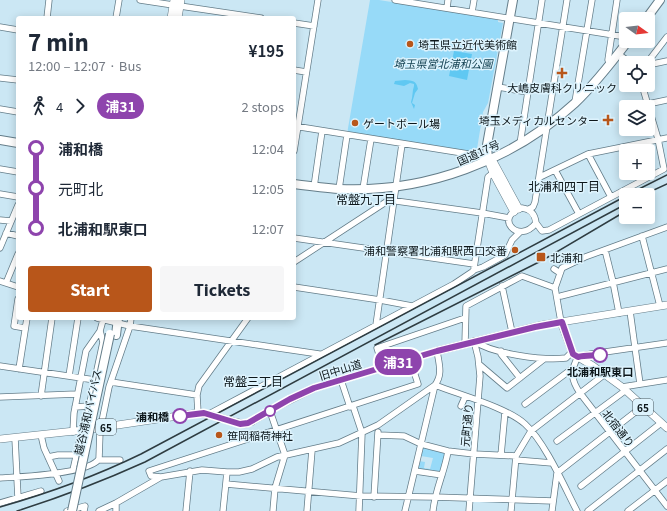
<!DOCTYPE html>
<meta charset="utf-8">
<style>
body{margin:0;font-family:Georgia,"Noto Sans JP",serif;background:#f6f6f7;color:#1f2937;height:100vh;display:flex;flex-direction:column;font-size:15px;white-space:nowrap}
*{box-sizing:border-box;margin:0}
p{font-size:13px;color:#747a83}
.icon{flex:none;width:22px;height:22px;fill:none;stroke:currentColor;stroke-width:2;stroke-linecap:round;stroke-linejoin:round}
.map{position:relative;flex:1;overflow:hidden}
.sheet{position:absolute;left:16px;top:16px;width:280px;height:304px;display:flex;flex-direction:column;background:#fff;border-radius:4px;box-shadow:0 2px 10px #0003}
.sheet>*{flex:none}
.badge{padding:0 8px;border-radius:13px;font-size:14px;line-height:26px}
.needle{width:26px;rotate:104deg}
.controls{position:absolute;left:619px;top:12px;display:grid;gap:8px}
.controls a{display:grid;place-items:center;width:36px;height:36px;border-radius:4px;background:#fff;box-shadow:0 2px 10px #0003;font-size:20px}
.map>.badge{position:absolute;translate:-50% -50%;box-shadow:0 0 0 2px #fff}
.legs{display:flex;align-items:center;gap:6px;height:44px;padding:0 12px;font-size:13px}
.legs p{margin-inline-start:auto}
.head{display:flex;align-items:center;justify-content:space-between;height:68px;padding:0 12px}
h1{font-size:22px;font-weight:800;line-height:30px}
.cta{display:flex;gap:8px;margin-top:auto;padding:8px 12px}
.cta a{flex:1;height:46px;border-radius:4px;background:#b8561a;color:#fff;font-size:16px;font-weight:800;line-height:46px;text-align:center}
.cta a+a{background:#f6f6f7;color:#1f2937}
ul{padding:0 12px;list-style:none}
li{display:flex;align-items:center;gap:14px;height:40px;font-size:15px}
li i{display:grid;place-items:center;width:6px;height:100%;margin:0 5px;background:currentColor}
li i::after{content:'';width:10px;height:10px;margin:-5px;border:3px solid;border-radius:50%;background:#fff}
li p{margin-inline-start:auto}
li:first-child i{background:linear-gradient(#0000 50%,currentColor 0)}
li:last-child i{background:linear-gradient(currentColor 50%,#0000 0)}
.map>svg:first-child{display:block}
.green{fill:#97daf8}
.water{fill:#60c8f2}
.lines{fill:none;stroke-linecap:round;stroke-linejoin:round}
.minor-casing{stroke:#647d89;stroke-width:7}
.major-casing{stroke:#647d89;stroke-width:8}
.highway-casing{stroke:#647d89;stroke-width:10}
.minor{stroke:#fff;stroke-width:5.5}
.major{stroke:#fff;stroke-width:7}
.highway{stroke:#fff;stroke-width:8}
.rail{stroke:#2e3c41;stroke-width:1.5}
.major-bridge-casing{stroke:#647d89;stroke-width:8;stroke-linecap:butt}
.highway-bridge-casing{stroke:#647d89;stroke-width:10;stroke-linecap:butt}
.major-bridge{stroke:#fff;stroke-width:7}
.highway-bridge{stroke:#fff;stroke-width:8}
.line-1-casing{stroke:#fff;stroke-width:9}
.line-1{stroke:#8e44ad;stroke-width:6}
.poi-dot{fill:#b8561a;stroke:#ddf3fd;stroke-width:1.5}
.stop-1-dot{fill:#fff;stroke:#8e44ad;stroke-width:2}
.labels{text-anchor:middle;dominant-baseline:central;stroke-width:3;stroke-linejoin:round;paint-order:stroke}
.shield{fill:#ddf3fd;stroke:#4b595f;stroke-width:1}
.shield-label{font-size:10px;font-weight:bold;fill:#0d171b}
.poi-label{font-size:11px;fill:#0d171b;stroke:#ddf3fd;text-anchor:start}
.park-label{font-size:11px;font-style:italic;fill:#134152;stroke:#ddf3fd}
.street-label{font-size:11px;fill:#0d171b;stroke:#ddf3fd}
.stop-label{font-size:11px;font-weight:bold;fill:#0d171b;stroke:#ddf3fd}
.neighbourhood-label{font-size:12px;fill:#0d171b;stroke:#ddf3fd}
</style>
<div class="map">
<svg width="667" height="511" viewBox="0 0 667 511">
<rect width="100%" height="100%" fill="#cbe7f4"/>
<path class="green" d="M370,0H379L498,19V22L503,23L488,103L483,112L476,155L347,134Z
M423,446L447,452L441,474L417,470L419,461L425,462L424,468L430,469L433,458L421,456Z"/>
<path class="water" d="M454,51L472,54L467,80L449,76Z
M405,80C413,81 416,80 418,89L415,93L412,103L415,105L414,109L411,102C413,97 412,91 414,86V84L410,83L404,86L394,84L395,81Z"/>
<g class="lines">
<g class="minor-casing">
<path id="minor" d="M140,0L173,5
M395,0L626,37
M180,6L261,18
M447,8L448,0
M472,12L474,0
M47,18L49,0
M116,18L119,0
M294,23L314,26
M0,27L18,30
M618,54L631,63
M647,63L667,37
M610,64L608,60L617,0
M648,65L667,61
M294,70L306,72
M0,78L18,80
M498,87L527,92
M575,102L592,0
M648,104L667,100
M0,109L18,112
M294,126L475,155L488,160
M520,144L542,0
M294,151L318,0
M588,154L611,197
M0,169L18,172
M555,170L579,214
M540,177L588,154L667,138
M314,187L322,131
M339,189L347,135
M363,189L371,139
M0,194L18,197
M522,208C531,209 535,214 536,223C518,246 493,216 522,208Z
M529,209L533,207L535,202L567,0
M0,220L11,221
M536,223L542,231L549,230L664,169L658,139L642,85
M6,233L18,236
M642,236L660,306
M294,238L474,264
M0,248L18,205
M605,250L613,282L619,313
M294,262L389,200L482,213L509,218
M474,268L488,177L493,173
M554,269L560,273
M0,281L18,287
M6,283L18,254
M502,286L512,332
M294,287L380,300L412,306
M561,296L667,269
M18,299L14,326L25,328
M630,311L640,384
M131,318L130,326L319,354
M561,322L555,288L562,268L585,257L667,227
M376,325L402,144
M474,341C493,354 544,361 566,358L571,353
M667,343L591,354L578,357C570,371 571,380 580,393L667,506
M465,344L466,306L522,276L555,288
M501,351V354L520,378
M480,365L507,388L544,359
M0,366L95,380
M383,367L377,348L465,318
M19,369L27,318
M69,376L78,318
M341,380L350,407
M111,382L197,395
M622,387L667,380
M41,396L52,318
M0,397L77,394
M525,404L573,368
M353,406L362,433L359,511
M461,406L465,397
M75,407L89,406
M270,411L285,455L275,488L273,511
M198,413L197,395L199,386L248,318
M209,414L454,284L472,272L474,270L483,267L505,255L512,240L520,232
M84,430L103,342L100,331
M73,432L74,413L86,351L100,331L103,320
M41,435L44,448L59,481
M378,435L404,436L421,444L448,451L474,454L516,456
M15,438L18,498
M557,441L626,390
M501,455L505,412
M48,457L58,455H76
M99,460H120
M516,460L552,463
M73,470L82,430
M415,471L442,475
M161,477L151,476L149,471L418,384L410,359
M0,478C19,477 89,474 99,459L100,431L109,387L130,326L97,318
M226,484L361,496L434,497L553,501
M581,486L661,423
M374,497L378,432
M0,503L41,491
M67,511L85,506L84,511
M99,511L116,503L161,477L202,470L227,472H239L252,469L277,457L339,443L378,425L435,385C460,395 506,407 525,424C545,442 564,486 577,511
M116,511V503
M186,511L190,471
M223,511L227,472
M307,511L312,450
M405,511L435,385C443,374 439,364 437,351
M433,511C435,490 445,471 448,451
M469,511L480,376L478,357L474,341
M511,511L516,456L531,431L605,374
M552,511L557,473L643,406
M588,511L667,449
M628,511L667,481"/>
</g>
<g class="major-casing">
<path id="major" d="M171,18L174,0
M178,18L181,0
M488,160L494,163L519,209
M488,160L493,173L514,212
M561,322L573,354L593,366L622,387L667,428
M235,422L244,424L251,422L274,408L314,388L437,351L542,325L667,305
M0,439L84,430L198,413L211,415"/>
</g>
<g class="highway-casing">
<path id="highway" d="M646,19L660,0
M0,140L18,143
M488,160L487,145L513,0
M294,184C309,186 324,188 339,189C425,193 512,161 575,103C595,84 612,62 628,41
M116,335L118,318"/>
</g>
<use href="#minor" class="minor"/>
<use href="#major" class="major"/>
<use href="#highway" class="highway"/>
<path class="rail" d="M627,195L667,175
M643,195L667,184
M375,345L543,260L626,211
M0,507C49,493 96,476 141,454L626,196
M17,511C61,497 103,481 145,462L626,204"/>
<g class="major-bridge-casing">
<path id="major-bridge" d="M211,415L235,422"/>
</g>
<g class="highway-bridge-casing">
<path id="highway-bridge" d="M72,511L110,334"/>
</g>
<use href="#major-bridge" class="major-bridge"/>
<use href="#highway-bridge" class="highway-bridge"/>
</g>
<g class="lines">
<g class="line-1-casing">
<path id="line-1" d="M180,416L204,413L240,424L248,423L290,399L314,388L437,351L535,327L562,322L573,354L578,357C586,355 592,356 600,355"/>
</g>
<use href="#line-1" class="line-1"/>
</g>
<g class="poi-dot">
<circle cx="410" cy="44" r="4"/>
<path d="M560 67h4v4h4v4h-4v4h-4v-4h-4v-4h4z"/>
<path d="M606 114h4v4h4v4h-4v4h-4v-4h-4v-4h4z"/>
<circle cx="355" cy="123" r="4"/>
<circle cx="515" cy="250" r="4"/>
<rect x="536" y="252" width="10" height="10" rx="2"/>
<circle cx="219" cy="435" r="4"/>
</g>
<g class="stop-1-dot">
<circle cx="600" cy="355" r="7"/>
<circle cx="270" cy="411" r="5"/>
<circle cx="180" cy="416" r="7"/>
</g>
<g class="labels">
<g class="shield">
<rect x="633" y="399" width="20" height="16" rx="3"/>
<rect x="96" y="419" width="20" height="16" rx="3"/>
</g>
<g class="shield-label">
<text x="643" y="407">65</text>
<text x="106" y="427">65</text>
</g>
<g class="poi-label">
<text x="418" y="44">埼玉県立近代美術館</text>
<text x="562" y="87" text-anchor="middle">大嶋皮膚科クリニック</text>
<text x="599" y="120" text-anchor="end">埼玉メディカルセンター</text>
<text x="363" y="123">ゲートボール場</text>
<text x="507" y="250" text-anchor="end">浦和警察署北浦和駅西口交番</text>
<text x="550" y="257">北浦和</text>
<text x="227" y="435">笹岡稲荷神社</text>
</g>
<g class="park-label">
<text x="443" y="63">埼玉県営北浦和公園</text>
</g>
<g class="street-label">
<text transform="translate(478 152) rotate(-24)">国道17号</text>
<text transform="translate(340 369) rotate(-17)">旧中山道</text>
<text transform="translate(87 412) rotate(-77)">越谷浦和バイパス</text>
<text transform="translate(466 425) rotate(-85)">元町通り</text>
<text transform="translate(619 428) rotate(52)">北宿通り</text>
</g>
<g class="stop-label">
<text x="600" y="371">北浦和駅東口</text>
<text x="169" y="416" text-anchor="end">浦和橋</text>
</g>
<g class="neighbourhood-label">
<text x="564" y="185">北浦和四丁目</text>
<text x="366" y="198">常盤九丁目</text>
<text x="253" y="380">常盤三丁目</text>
</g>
</g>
</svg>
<div class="controls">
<a><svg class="needle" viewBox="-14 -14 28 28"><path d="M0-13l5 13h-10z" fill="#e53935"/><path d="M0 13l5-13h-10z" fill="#747a83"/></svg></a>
<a><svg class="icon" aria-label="locate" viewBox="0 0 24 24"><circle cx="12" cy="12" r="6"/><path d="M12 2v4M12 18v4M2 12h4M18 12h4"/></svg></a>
<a><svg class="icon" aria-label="layers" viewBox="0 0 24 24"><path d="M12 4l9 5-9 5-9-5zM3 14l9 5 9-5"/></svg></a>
<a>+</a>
<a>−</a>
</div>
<b class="badge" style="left:398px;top:362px;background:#8e44ad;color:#fff">浦31</b>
<section class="sheet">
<div class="head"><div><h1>7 min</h1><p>12:00 – 12:07 · Bus</p></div><b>¥195</b></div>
<div class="legs"><svg class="icon" aria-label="walk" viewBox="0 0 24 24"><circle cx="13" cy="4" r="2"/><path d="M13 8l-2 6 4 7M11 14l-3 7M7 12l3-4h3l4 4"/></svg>4<svg class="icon" aria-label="forward" viewBox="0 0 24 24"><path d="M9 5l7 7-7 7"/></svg><b class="badge" style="background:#8e44ad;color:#fff">浦31</b><p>2 stops</p></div>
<ul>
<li><i style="color:#8e44ad"></i><b>浦和橋</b><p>12:04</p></li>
<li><i style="color:#8e44ad"></i><span>元町北</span><p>12:05</p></li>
<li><i style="color:#8e44ad"></i><b>北浦和駅東口</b><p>12:07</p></li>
</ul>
<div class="cta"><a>Start</a><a>Tickets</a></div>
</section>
</div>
